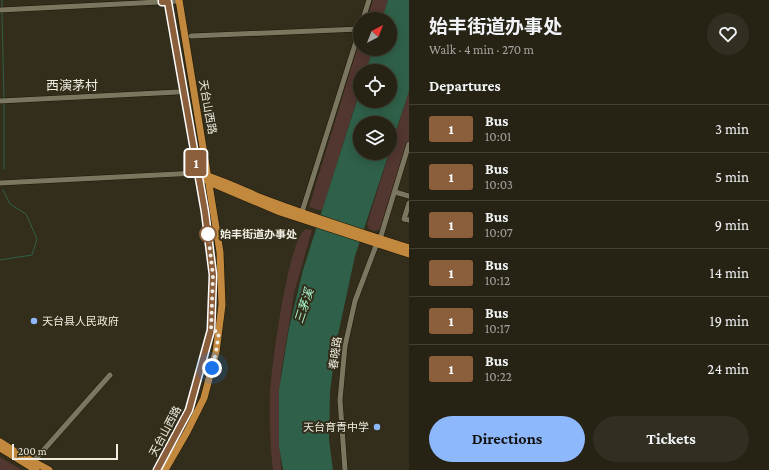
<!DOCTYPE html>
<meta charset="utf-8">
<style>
body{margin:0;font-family:"Crimson Pro","Noto Sans SC",serif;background:#322f22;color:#f1f3f6;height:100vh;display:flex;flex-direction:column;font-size:15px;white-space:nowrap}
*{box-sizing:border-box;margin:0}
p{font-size:13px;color:#a4a4a0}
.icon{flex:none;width:22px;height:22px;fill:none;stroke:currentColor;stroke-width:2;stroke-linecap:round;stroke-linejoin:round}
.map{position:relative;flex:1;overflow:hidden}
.sheet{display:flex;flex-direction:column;background:#262214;width:360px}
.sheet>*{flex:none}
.badge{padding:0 8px;border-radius:3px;font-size:14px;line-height:26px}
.needle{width:26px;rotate:42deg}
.buttons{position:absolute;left:353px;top:12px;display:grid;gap:8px}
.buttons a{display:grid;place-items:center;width:44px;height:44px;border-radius:50%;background:#262214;box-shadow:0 2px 10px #0003,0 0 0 1px #423f34;font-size:20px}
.scale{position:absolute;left:12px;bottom:10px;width:106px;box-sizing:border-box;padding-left:4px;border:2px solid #efede1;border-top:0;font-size:11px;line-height:14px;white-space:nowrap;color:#efede1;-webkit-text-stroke:3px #332e1b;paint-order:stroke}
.you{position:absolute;width:20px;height:20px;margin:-10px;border:3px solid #fff;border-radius:50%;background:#1a73e8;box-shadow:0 0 0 6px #1a73e833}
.map>.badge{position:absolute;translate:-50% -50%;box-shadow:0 0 0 2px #fff}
h2{padding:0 20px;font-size:15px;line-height:36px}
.round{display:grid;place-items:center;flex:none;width:42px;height:42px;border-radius:21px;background:#322f22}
.head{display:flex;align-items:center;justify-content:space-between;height:68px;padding:0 20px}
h1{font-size:19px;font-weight:700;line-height:30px}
.primary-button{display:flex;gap:8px;margin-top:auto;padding:8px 20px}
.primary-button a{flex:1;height:46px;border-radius:24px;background:#8db9fc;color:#111;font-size:16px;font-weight:700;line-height:46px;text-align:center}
.primary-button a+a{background:#322f22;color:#f1f3f6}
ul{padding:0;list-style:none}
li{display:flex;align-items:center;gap:12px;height:48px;padding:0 20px;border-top:1px solid #423f34}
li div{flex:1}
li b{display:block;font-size:15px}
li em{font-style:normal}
li .badge{min-width:44px;font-weight:700;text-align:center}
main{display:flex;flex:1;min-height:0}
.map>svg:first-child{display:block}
.green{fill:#523630}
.water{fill:#2f6049}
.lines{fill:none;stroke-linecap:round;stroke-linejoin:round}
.stream{stroke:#2f6049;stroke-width:1}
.minor-casing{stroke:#1a1604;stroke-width:6}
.major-casing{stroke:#1a1604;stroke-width:8}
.minor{stroke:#7b7660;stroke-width:5}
.major{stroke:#c2883e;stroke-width:7}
.line-casing{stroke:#fff;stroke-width:9}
.line{stroke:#8b5e3c;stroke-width:6}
.walk{stroke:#efede1;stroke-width:4;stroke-dasharray:0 7.2}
.stop-dot{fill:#fff;stroke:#8b5e3c;stroke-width:2}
.poi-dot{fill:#8db9fc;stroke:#332e1b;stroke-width:1.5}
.labels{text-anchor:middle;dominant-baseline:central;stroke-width:4;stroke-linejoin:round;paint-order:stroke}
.street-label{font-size:11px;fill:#efede1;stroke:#332e1b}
.stop-label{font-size:11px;font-weight:bold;fill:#efede1;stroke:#332e1b;text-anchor:start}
.poi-label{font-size:11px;fill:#efede1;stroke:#332e1b;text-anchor:start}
.water-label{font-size:12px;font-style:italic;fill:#a5f5cc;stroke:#332e1b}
.quarter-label{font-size:13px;fill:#efede1;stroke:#332e1b}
</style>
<main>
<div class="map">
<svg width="409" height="470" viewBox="0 0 409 470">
<rect width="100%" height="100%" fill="#332e1b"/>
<path class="green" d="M373,0H388L382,19H367Z
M360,39V49H373L366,71H360V90L322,210H319L309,207Z
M409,91V142L381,229L374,231L369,229L367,224Z
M306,229L312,230L294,293L281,373L279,417L281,470H273C270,445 269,419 270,394C271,371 288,237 306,229Z
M0,457L22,470H0Z"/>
<path class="water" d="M388,0H409V91L390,149V123H360V153H389L355,256L336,344L330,392L329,440L333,470H283L279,446V390L289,328L303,270L360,91V101H390V71H366L373,49H390V19H382Z"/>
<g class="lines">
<path class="stream" d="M2,0V7
M2,13L4,99
M4,169V103
M0,260L32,255L37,239L26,214L10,204L3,190"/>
<g class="minor-casing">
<path id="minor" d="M0,10L179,1
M363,19L369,0
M191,36L360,29
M0,101L178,92
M0,183L197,173
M395,192L409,196
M409,203L404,219L409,220
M302,212L360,29
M380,239L409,144
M33,462L110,375
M345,470L340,400L345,346L355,301L377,243"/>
</g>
<g class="major-casing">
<path id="major" d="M197,173L209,182L280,212L409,254
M205,175C224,181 241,189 259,197C308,216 359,232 409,248
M0,442L14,451L49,470
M0,448L36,470
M157,470L189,410L211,330L213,275L205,212L168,0
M165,470L187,432L204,398L216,352L222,305L220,252L179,0"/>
</g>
<use href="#minor" class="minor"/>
<use href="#major" class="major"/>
</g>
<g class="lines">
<g class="line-casing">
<path id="line" d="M157,470L189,410L211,330L213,275L205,212L168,2H162V0"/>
</g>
<use href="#line" class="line"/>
<path class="walk" d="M208,234L213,275L211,330L219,332L216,352L212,368"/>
</g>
<circle class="stop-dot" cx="208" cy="234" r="8"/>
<g class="poi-dot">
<circle cx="34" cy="321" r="4"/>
<circle cx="377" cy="427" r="4"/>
</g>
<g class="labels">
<g class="street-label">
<text transform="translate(208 107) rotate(80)">天台山西路</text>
<text transform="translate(335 353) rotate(-82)">春晓路</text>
<text transform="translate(165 431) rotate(-62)">天台山西路</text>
</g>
<g class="stop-label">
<text x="220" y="234">始丰街道办事处</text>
</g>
<g class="poi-label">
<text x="42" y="321">天台县人民政府</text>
<text x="369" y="427" text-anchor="end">天台育青中学</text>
</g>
<g class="water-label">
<text transform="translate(304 306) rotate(-72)">三茅溪</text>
</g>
<g class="quarter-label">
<text x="72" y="85">西演茅村</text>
</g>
</g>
</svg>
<div class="buttons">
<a><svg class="needle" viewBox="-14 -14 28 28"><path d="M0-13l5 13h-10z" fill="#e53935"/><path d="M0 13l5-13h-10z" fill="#a4a4a0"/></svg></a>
<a><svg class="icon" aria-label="locate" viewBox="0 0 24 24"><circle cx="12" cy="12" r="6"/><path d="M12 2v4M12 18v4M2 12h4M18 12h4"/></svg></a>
<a><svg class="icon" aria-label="layers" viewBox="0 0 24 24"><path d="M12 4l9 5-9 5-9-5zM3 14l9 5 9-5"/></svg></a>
</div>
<div class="scale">200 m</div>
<div class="you" style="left:212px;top:368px"></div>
<b class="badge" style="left:196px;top:163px;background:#8b5e3c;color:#fff">1</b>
</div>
<section class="sheet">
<div class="head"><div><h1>始丰街道办事处</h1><p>Walk · 4 min · 270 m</p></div><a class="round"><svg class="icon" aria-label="heart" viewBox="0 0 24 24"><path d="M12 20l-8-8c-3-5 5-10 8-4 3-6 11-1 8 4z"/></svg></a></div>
<h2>Departures</h2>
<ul>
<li><span class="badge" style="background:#8b5e3c;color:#fff">1</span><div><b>Bus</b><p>10:01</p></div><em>3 min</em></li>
<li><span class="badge" style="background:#8b5e3c;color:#fff">1</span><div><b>Bus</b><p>10:03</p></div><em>5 min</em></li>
<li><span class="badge" style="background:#8b5e3c;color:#fff">1</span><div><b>Bus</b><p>10:07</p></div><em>9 min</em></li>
<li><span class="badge" style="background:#8b5e3c;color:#fff">1</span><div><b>Bus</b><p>10:12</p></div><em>14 min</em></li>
<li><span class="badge" style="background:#8b5e3c;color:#fff">1</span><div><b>Bus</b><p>10:17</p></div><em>19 min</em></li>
<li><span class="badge" style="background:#8b5e3c;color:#fff">1</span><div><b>Bus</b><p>10:22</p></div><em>24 min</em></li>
</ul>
<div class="primary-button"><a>Directions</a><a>Tickets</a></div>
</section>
</main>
